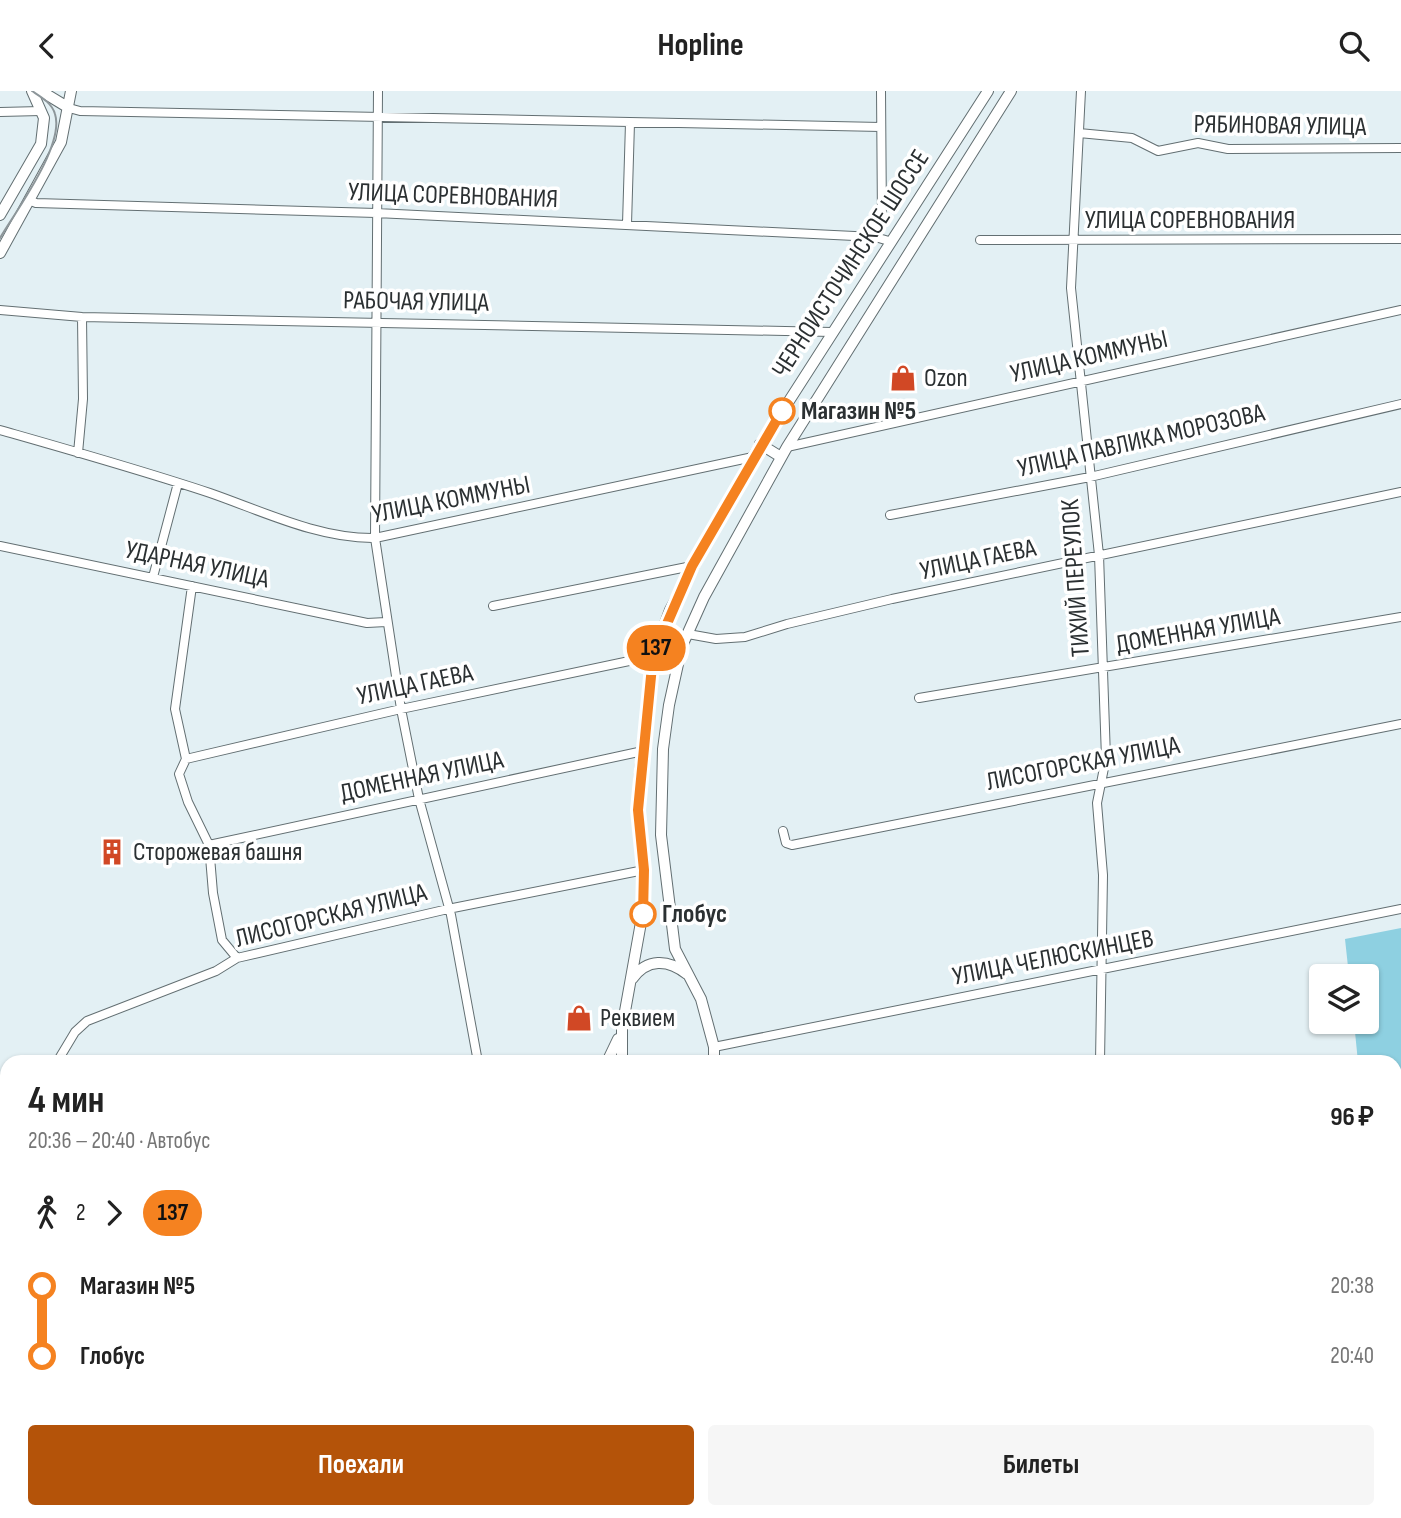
<!DOCTYPE html>
<html lang="ru">
<meta charset="utf-8">
<style>
body{margin:0;font-family:"Sofia Sans Condensed",sans-serif;background:#f6f6f6;color:#222;height:100vh;display:flex;flex-direction:column;font-size:26px;white-space:nowrap}
*{box-sizing:border-box;margin:0}
p{font-size:23px;color:#767676}
.icon{flex:none;width:38px;height:38px;fill:none;stroke:currentColor;stroke-width:2;stroke-linecap:round;stroke-linejoin:round}
.map{position:relative;flex:1;overflow:hidden}
.drawer{position:absolute;left:0px;top:964px;width:1402px;height:464px;display:flex;flex-direction:column;background:#fff;border-radius:21px 21px 0 0;box-shadow:0 2px 5px #0004}
.drawer>*{flex:none}
.badge{padding:0 14px;border-radius:23px;font-size:24px;line-height:46px}
.fabs{position:absolute;left:1309px;top:873px;display:grid;gap:14px}
.fabs a{display:grid;place-items:center;width:70px;height:70px;border-radius:7px;background:#fff;box-shadow:0 2px 5px #0004;font-size:35px}
.map>.badge{position:absolute;translate:-50% -50%;box-shadow:0 0 0 4px #fff}
.legs{display:flex;align-items:center;gap:10px;height:77px;padding:0 28px;font-size:23px}
.legs p{margin-inline-start:auto}
.summary{display:flex;align-items:center;justify-content:space-between;height:119px;padding:0 28px}
h1{font-size:38px;font-weight:700;line-height:52px}
.cta{display:flex;gap:14px;margin-top:auto;padding:14px 28px}
.cta a{flex:1;height:80px;border-radius:7px;background:#b45309;color:#fff;font-size:28px;font-weight:700;line-height:80px;text-align:center}
.cta a+a{background:#f6f6f6;color:#222}
ul{padding:0 28px;list-style:none}
li{display:flex;align-items:center;gap:24px;height:70px;font-size:26px}
li i{display:grid;place-items:center;width:10px;height:100%;margin:0 9px;background:currentColor}
li i::after{content:'';width:18px;height:18px;margin:-9px;border:5px solid;border-radius:50%;background:#fff}
li p{margin-inline-start:auto}
li:first-child i{background:linear-gradient(#0000 50%,currentColor 0)}
li:last-child i{background:linear-gradient(currentColor 50%,#0000 0)}
header{display:flex;justify-content:space-between;align-items:center;height:91px;padding:0 28px;background:#fff;font-size:32px;font-weight:700}
.map>svg:first-child{display:block}
.green{fill:#8ed0e1}
.forest{fill:#80c8d9}
.lines{fill:none;stroke-linecap:round;stroke-linejoin:round}
.minor-casing{stroke:#636f72;stroke-width:10}
.major-casing{stroke:#636f72;stroke-width:12}
.minor{stroke:#fff;stroke-width:8}
.major{stroke:#fff;stroke-width:10}
.tram{stroke:#8d969a;stroke-width:2}
.line-1-casing{stroke:#fff;stroke-width:16}
.line-1{stroke:#f58220;stroke-width:10}
.stop-1-dot{fill:#fff;stroke:#f58220;stroke-width:3.5}
.labels{text-anchor:middle;dominant-baseline:central;stroke-width:7;stroke-linejoin:round;paint-order:stroke}
.street-label{font-size:26px;fill:#2b3032;stroke:#fff}
.poi-label{font-size:26px;fill:#2b3032;stroke:#fff;text-anchor:start}
.stop-label{font-size:26px;font-weight:bold;fill:#2b3032;stroke:#fff;text-anchor:start}
</style>
<header><svg class="icon" aria-label="back" viewBox="0 0 24 24"><path d="M15 5l-7 7 7 7"/></svg>Hopline<svg class="icon" aria-label="search" viewBox="0 0 24 24"><circle cx="10" cy="10" r="6"/><path d="M15 15l6 6"/></svg></header>
<div class="map">
<svg width="1401" height="1427" viewBox="0 0 1401 1427">
<rect width="100%" height="100%" fill="#e3f0f4"/>
<path class="green" d="M1401,837V1015H1395V971H1358L1354,931H1367V886L1349,885L1345,848Z"/>
<path class="forest" d="M1395,1049H1401V1135L1395,1125Z"/>
<g class="lines">
<g class="minor-casing">
<path id="minor" d="M378,0L375,447L401,618L419,708L451,824L478,971
M1081,0L1071,197L1099,464L1106,667L1097,712L1103,784L1100,971
M69,17L80,20L881,36
M0,21L41,20
M1079,42L1132,47L1158,60L1198,52L1228,58L1401,57
M31,110L36,112L376,122L875,146L889,150
M627,133L630,32
M875,146L882,130L881,0
M980,149L1401,148
M0,219L82,226L832,241
M0,339C70,359 141,379 210,402C262,420 319,448 375,447L753,366
M787,356L1401,219
M78,362L83,308L82,226
M890,424L1090,386L1401,313
M0,455L367,532L386,531
M153,486L178,392
M192,495L175,618L186,668L179,683L188,711L209,754L213,802L222,849L237,867
M493,515L692,475
M688,543L716,548L745,546L787,533L892,508L1401,401
M919,607L1401,526
M186,668L401,618L653,565
M783,740L786,752L792,754L1401,633
M209,754L643,660
M714,956L1401,818
M57,971L75,941L87,930L216,880L237,867L448,818L644,779
M1395,1038H1401
M579,1423V1427"/>
</g>
<g class="major-casing">
<path id="major" d="M41,0L69,17
M0,124L41,53L44,27L32,0
M0,162L61,51L71,0
M760,353L781,366
M632,888C647,867 668,868 687,883
M607,971L618,948
M622,971V937L645,809L638,719L640,681L653,565L670,519L753,366L988,0
M714,971V956L701,908L675,858L661,744L663,658L669,614L682,555L704,506L787,356L1011,0
M0,1096L7,1095
M731,1421V1427"/>
</g>
<use href="#minor" class="minor"/>
<use href="#major" class="major"/>
<path class="tram" d="M0,147C16,120 65,54 55,23C52,12 41,6 32,0"/>
</g>
<g class="lines">
<g class="line-1-casing">
<path id="line-1" d="M643,823L644,779L638,719L653,565L692,475L782,320"/>
</g>
<use href="#line-1" class="line-1"/>
</g>
<defs>
<g id="shop-bare" transform="scale(2.1)"><path d="M-5-2.5h2.3a2.7 3.5 0 0 1 5.4 0H5L5.5 6h-11ZM-1.5-2.5h3a1.5 2.3 0 0 0-3 0Z" fill="#d14825" stroke="#fff" stroke-width="2.5" paint-order="stroke"/></g>
<g id="building-bare" transform="scale(2.1)"><path d="M-4-6H4V6H1V3H-1V6H-4ZM-2.5-4.3h1.7v1.8h-1.7ZM.8-4.3h1.7v1.8H.8ZM-2.5-1h1.7V.8h-1.7ZM.8-1h1.7V.8H.8Z" fill="#d14825" stroke="#fff" stroke-width="2.5" paint-order="stroke"/></g>
</defs>
<g fill-rule="evenodd">
<use href="#shop-bare" x="903" y="287"/>
<use href="#building-bare" x="112" y="761"/>
<use href="#shop-bare" x="579" y="927"/>
</g>
<g class="stop-1-dot">
<circle cx="782" cy="320" r="12"/>
<circle cx="643" cy="823" r="12"/>
</g>
<g class="labels">
<g class="street-label">
<text transform="translate(1280 35) rotate(1)">РЯБИНОВАЯ УЛИЦА</text>
<text transform="translate(453 105) rotate(2)">УЛИЦА СОРЕВНОВАНИЯ</text>
<text x="1190" y="129">УЛИЦА СОРЕВНОВАНИЯ</text>
<text transform="translate(851 173) rotate(-57)">ЧЕРНОИСТОЧИНСКОЕ ШОССЕ</text>
<text transform="translate(416 211) rotate(1)">РАБОЧАЯ УЛИЦА</text>
<text transform="translate(1089 266) rotate(-13)">УЛИЦА КОММУНЫ</text>
<text transform="translate(1141 350) rotate(-13)">УЛИЦА ПАВЛИКА МОРОЗОВА</text>
<text transform="translate(451 409) rotate(-11)">УЛИЦА КОММУНЫ</text>
<text transform="translate(978 469) rotate(-12)">УЛИЦА ГАЕВА</text>
<text transform="translate(197 474) rotate(12)">УДАРНАЯ УЛИЦА</text>
<text transform="translate(1076 487) rotate(-94)">ТИХИЙ ПЕРЕУЛОК</text>
<text transform="translate(1198 540) rotate(-10)">ДОМЕННАЯ УЛИЦА</text>
<text transform="translate(415 594) rotate(-12)">УЛИЦА ГАЕВА</text>
<text transform="translate(1083 673) rotate(-11)">ЛИСОГОРСКАЯ УЛИЦА</text>
<text transform="translate(422 686) rotate(-12)">ДОМЕННАЯ УЛИЦА</text>
<text transform="translate(331 825) rotate(-14)">ЛИСОГОРСКАЯ УЛИЦА</text>
<text transform="translate(1053 867) rotate(-11)">УЛИЦА ЧЕЛЮСКИНЦЕВ</text>
</g>
<g class="poi-label">
<text x="924" y="287">Ozon</text>
<text x="133" y="761">Сторожевая башня</text>
<text x="600" y="927">Реквием</text>
</g>
<g class="stop-label">
<text x="801" y="320">Магазин №5</text>
<text x="662" y="823">Глобус</text>
</g>
</g>
</svg>
<div class="fabs">
<a><svg class="icon" aria-label="layers" viewBox="0 0 24 24"><path d="M12 4l9 5-9 5-9-5zM3 14l9 5 9-5"/></svg></a>
</div>
<b class="badge" style="left:656px;top:557px;background:#f58220;color:#111">137</b>
<section class="drawer">
<div class="summary"><div><h1>4 мин</h1><p>20:36 – 20:40 · Автобус</p></div><b>96 ₽</b></div>
<div class="legs"><svg class="icon" aria-label="walk" viewBox="0 0 24 24"><circle cx="13" cy="4" r="2"/><path d="M13 8l-2 6 4 7M11 14l-3 7M7 12l3-4h3l4 4"/></svg>2<svg class="icon" aria-label="forward" viewBox="0 0 24 24"><path d="M9 5l7 7-7 7"/></svg><b class="badge" style="background:#f58220;color:#111">137</b></div>
<ul>
<li><i style="color:#f58220"></i><b>Магазин №5</b><p>20:38</p></li>
<li><i style="color:#f58220"></i><b>Глобус</b><p>20:40</p></li>
</ul>
<div class="cta"><a>Поехали</a><a>Билеты</a></div>
</section>
</div>
